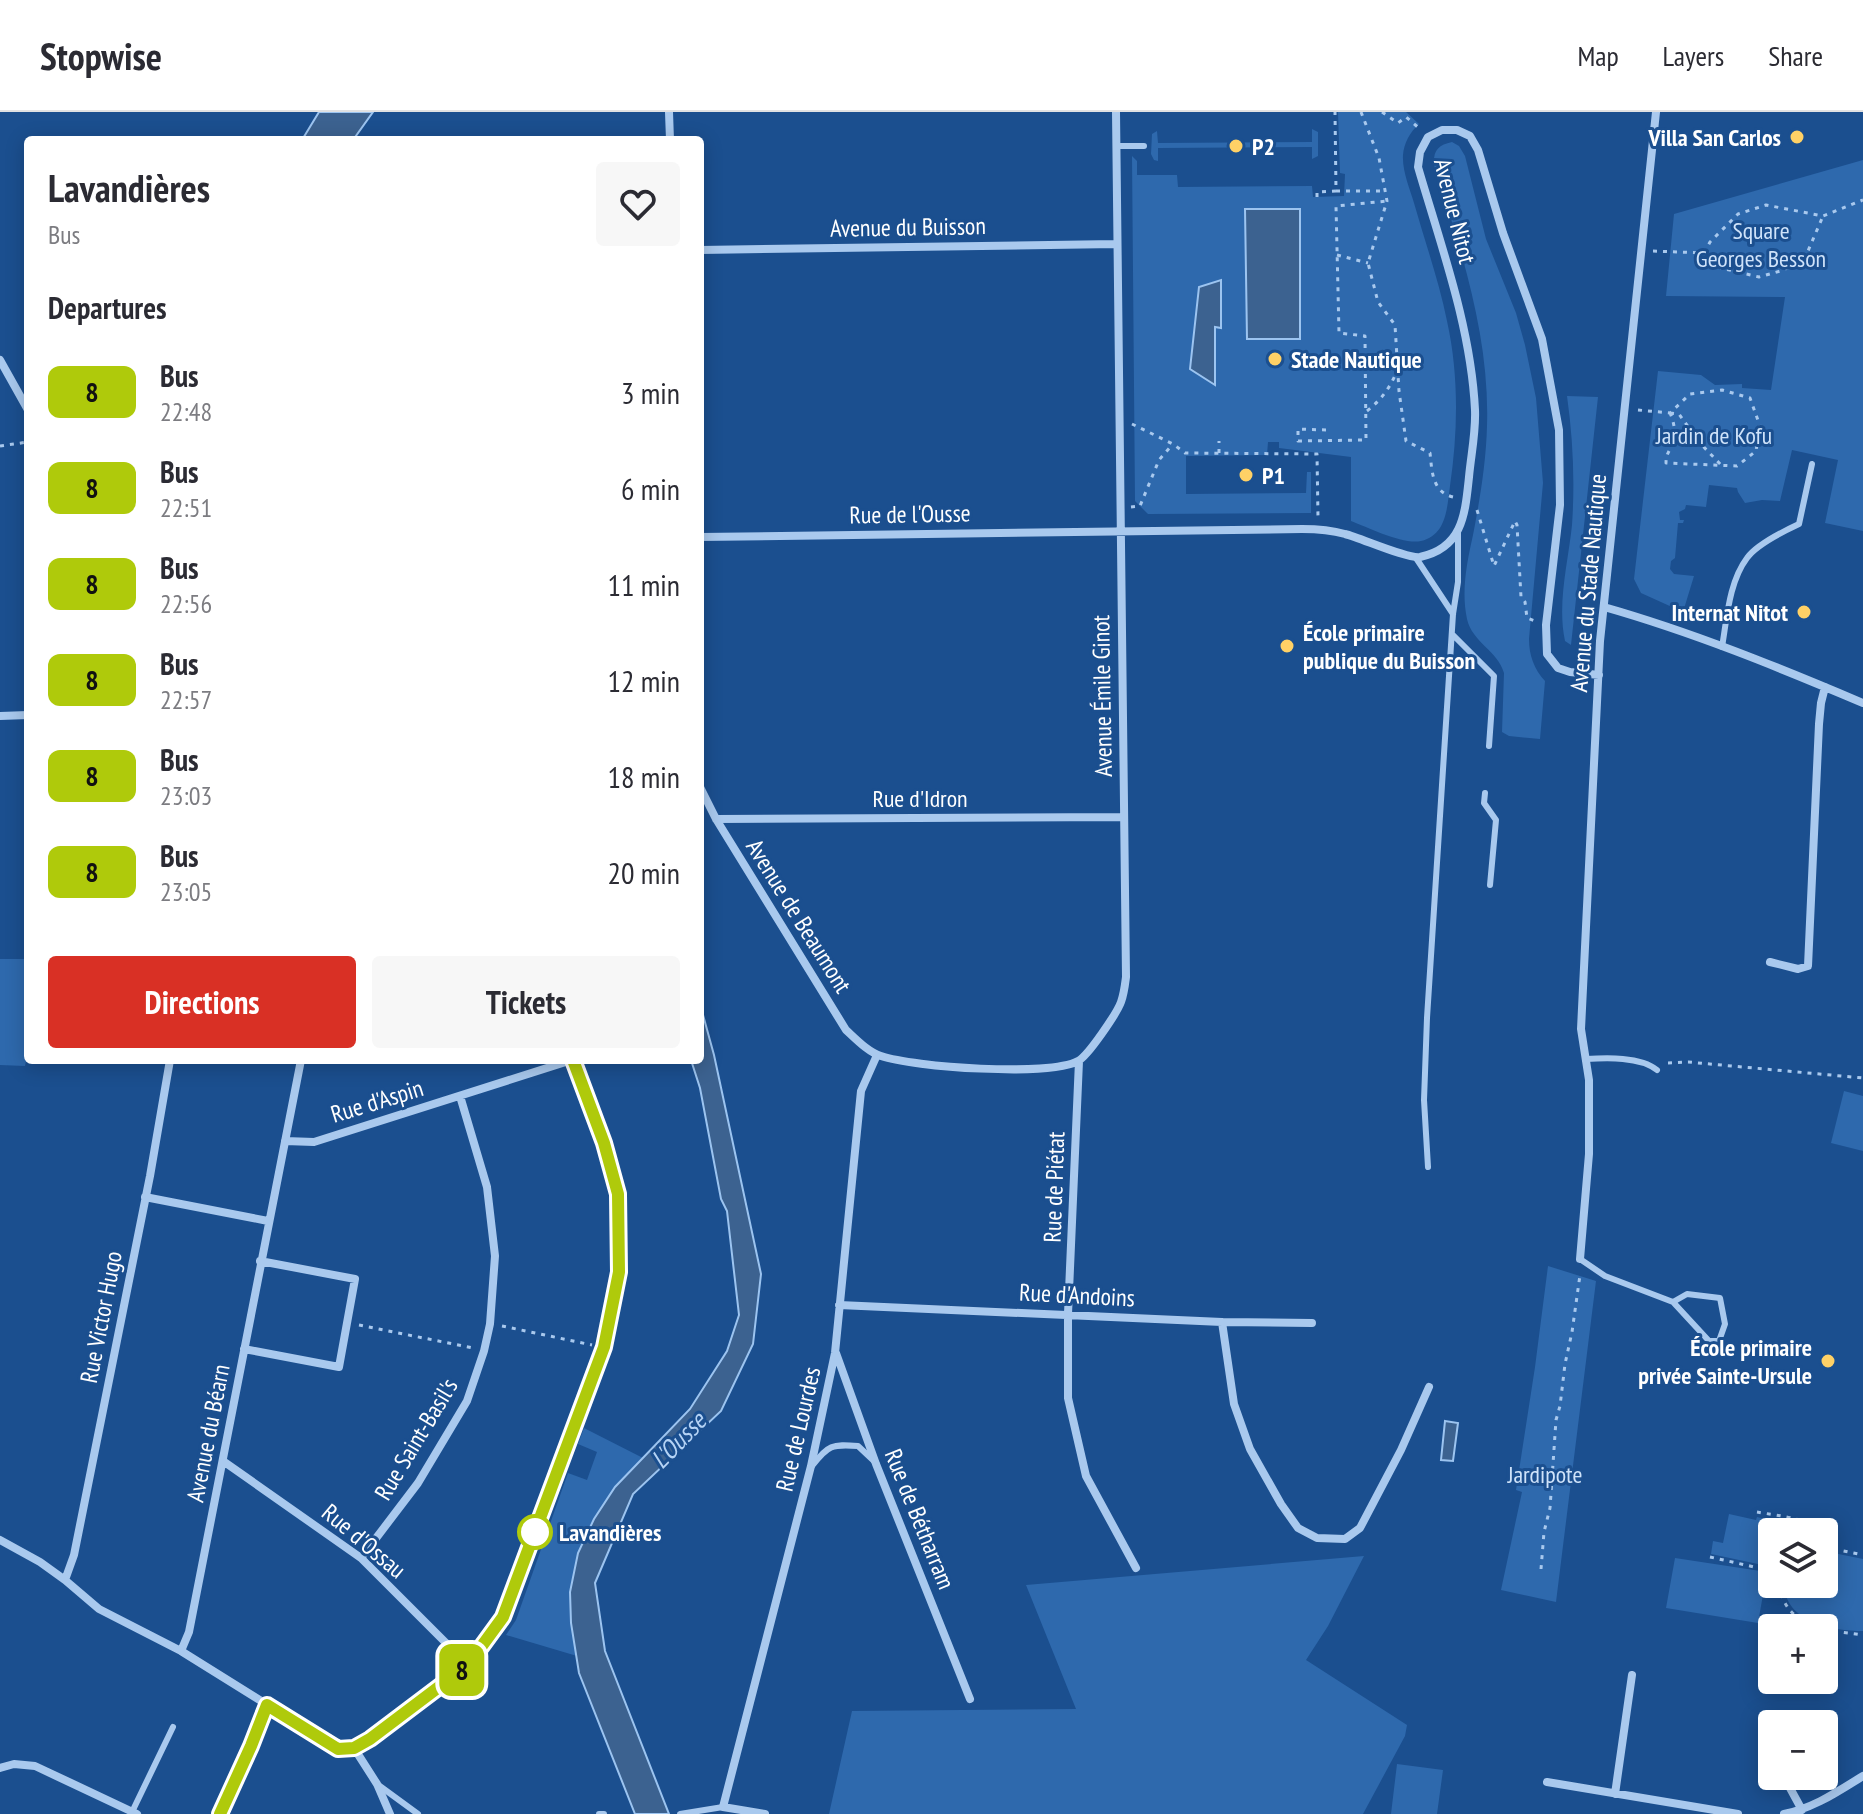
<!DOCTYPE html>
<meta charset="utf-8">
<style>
body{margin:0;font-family:"PT Sans Narrow",sans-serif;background:#f7f7f7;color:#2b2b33;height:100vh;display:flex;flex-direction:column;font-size:30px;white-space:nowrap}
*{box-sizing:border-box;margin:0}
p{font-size:26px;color:#7c7c81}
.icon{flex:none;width:44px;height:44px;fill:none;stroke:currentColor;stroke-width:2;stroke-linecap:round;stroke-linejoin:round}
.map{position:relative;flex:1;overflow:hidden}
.sheet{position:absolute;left:24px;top:24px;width:680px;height:928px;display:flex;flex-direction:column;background:#fff;border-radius:8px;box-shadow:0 4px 20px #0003}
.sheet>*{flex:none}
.badge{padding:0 16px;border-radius:12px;font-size:28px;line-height:52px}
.buttons{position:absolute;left:1758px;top:1406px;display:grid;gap:16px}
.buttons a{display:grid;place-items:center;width:80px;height:80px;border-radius:8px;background:#fff;box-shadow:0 4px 20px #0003;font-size:40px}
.map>.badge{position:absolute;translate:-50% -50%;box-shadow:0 0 0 4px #fff}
h2{padding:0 24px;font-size:30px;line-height:72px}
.round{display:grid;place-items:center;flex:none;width:84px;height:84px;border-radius:8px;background:#f7f7f7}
.summary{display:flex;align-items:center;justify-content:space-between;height:136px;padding:0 24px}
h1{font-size:38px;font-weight:600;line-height:60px}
.button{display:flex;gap:16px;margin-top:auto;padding:16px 24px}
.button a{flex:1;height:92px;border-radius:8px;background:#d93025;color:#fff;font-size:32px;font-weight:600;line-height:92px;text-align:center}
.button a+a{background:#f7f7f7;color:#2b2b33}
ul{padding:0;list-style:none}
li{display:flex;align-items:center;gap:24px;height:96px;padding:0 24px}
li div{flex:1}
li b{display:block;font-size:30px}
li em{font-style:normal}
li .badge{min-width:88px;font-weight:700;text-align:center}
header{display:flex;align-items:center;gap:48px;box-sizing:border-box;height:112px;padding:0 40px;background:#fff;border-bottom:2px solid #e1e1e2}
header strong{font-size:38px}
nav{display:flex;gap:44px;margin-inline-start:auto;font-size:28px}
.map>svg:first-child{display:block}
.green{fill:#2e69ad}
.water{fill:#3c6290;stroke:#9cc4f0;stroke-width:2}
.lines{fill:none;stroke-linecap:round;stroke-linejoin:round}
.path{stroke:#a9c9ee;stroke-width:3;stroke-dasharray:4 6;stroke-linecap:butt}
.service{stroke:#a9c9ee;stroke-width:6}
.minor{stroke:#a9c9ee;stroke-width:8}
.line-casing{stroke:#fff;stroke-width:18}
.line{stroke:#afca0b;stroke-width:12}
.poi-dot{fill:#ffd166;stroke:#1b4f8f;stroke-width:3}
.stop-dot{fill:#fff;stroke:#afca0b;stroke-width:4}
.labels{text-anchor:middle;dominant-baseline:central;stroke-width:6;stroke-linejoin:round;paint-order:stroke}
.poi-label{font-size:24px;font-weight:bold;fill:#fff;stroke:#1b4f8f;text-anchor:start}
.street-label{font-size:24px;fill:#fff;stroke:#1b4f8f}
.park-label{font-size:24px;fill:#cfe3fa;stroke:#1b4f8f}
.stop-label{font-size:24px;font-weight:bold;fill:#fff;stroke:#1b4f8f;text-anchor:start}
.water-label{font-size:26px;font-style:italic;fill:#b5d3f5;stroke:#1b4f8f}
</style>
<header>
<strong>Stopwise</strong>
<nav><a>Map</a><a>Layers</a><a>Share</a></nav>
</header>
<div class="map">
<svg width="1863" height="1702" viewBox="0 0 1863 1702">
<rect width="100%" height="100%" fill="#1b4f8f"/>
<path class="green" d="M1338,0H1406L1419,12C1410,20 1404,31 1403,43C1402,59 1410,77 1414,91C1425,130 1439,169 1447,209C1459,263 1458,319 1450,374C1447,395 1447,423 1421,429C1404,433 1369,416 1351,409V345L1279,336V330H1268L1267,343L1186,344V382L1306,381L1307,360H1311V401L1148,402L1135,389L1132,44L1137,49V63H1177L1178,75L1312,74L1313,85L1344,84L1345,62L1340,61Z
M1312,17L1318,20V44L1312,47V35L1158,36V49L1154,48L1151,42L1152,22L1157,19L1158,31L1312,30Z
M1452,30L1459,34L1465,44L1486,127L1516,201L1525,233L1536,286L1543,371L1529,527C1529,543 1534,557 1545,569L1540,627L1509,624L1502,620L1504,561C1498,539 1472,530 1467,507C1461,479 1467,450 1473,423C1480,387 1486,351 1487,314C1490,224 1461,138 1434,53C1433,39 1438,33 1452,30Z
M1863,48V419L1825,411L1838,348L1792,338L1780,389L1762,388L1745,391L1738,380L1737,376L1709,373L1706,395L1686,393L1685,397L1679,400L1680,408H1684L1683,411H1678L1675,446L1671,449L1670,457L1674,462L1694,464L1683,500L1641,481L1634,467L1658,259L1701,263L1715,273L1742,272V276L1771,278L1785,185L1666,184L1674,102Z
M1567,284L1598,285L1571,533L1565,529C1557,492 1568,451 1572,413C1575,370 1573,326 1567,284Z
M0,847H28V940L25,954L0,953Z
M1844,979L1863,984V1039L1831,1031Z
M1548,1154L1596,1169L1556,1490L1501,1478L1522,1380L1516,1378L1535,1255Z
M584,1316L643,1346L615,1375L594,1407L571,1511L577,1544L506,1523L516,1508L568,1361L587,1368L597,1340L578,1332Z
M1729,1402L1756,1408L1757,1405L1818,1420H1772V1455L1711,1442L1713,1429L1723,1431Z
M1824,1439L1863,1447V1519C1832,1519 1785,1510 1784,1472H1824Z
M1364,1444L1328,1514L1306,1548L1407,1613L1405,1624L1363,1702H829L852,1599L1076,1597L1026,1473Z
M1675,1446L1767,1460L1758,1511L1666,1496Z
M1397,1652L1443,1658L1437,1702H1391Z"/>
<path class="water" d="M319,0H373L353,28H302Z
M1245,97H1300V227H1247Z
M1221,168V216L1215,215V273L1190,257L1199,175Z
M700,892L714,943L761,1162L753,1232L721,1299L633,1382L595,1471L605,1539L669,1702H635L579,1561L571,1511L570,1480L578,1441L594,1407L615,1375L690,1297L727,1239L739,1203L727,1099L721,1087L700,976L691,948H700Z
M1445,1309L1458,1311L1453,1349L1441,1348Z"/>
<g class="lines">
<path class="path" d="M1361,0L1379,46L1387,89L1368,151L1378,190L1395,213L1399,279L1406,329L1430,341C1432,359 1432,380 1453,385
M1382,0L1398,11L1406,5L1420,17
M1336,79H1384
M1317,85V80L1336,79L1335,0
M1653,139L1704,141L1721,156L1759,165L1784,158L1808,139L1823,104
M1704,141L1710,130L1738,102L1766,93L1823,104L1863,88
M1337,143L1368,151
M1638,298L1670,301L1690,282L1722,278L1750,286L1760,314L1756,339L1737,354L1666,351C1666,341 1670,339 1673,331C1676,320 1674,310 1670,301
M1367,299C1381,288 1390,276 1397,259
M1670,301L1679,302L1699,330L1722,354
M1132,312L1173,332L1185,341L1317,342L1318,406
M1326,318L1298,317V329L1366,328L1365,224L1339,221L1336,94L1387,89
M1673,332L1699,330
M0,334L28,330
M1219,341V329
M1131,395L1140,394L1159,348L1173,332
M1477,398L1494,454L1515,409L1517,413L1521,485L1525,490L1527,506L1535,509
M1668,951L1688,950L1863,966
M359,1213L473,1236
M502,1214L592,1233
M1757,1400C1779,1404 1819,1407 1831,1427L1829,1436
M1824,1435L1863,1443
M1710,1445L1772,1459
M1541,1457L1544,1420L1550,1396L1556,1308L1560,1294L1565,1252L1572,1220L1580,1163
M1780,1472C1781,1495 1797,1509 1818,1516
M1824,1518L1863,1523"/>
<path class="service" d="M1116,34H1144
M1416,446L1453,502
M1452,522L1494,564L1489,634
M1722,535C1727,506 1729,470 1747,446C1757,432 1784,419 1799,412L1812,352
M1485,681L1484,691L1496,708L1490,773
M1585,947C1605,946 1640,944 1657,958
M1428,1055L1424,988L1427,906L1453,502L1458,470V421
M1580,1147L1605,1164L1673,1190L1709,1229H1719L1725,1212L1720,1186L1687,1182L1673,1190
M812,1354C828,1333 832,1332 858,1334L874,1349
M377,1672L418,1702
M132,1700L173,1615
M599,1702H604
M680,1702L723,1695"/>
<path class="minor" d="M669,0L670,28
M700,138L1116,132
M0,248L28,298
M700,425L1302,417C1317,417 1331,418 1345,422C1361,426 1407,447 1420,445C1463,436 1465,402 1469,365C1471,343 1476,320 1475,298C1471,215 1441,134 1418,55L1420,40L1428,25L1442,18H1457L1470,24L1478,38L1503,121L1542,227L1559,318L1560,393L1546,513L1547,542L1558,556L1570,560L1599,563
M1604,495C1692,520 1778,555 1863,591
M0,604L28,603
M700,675L716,707L846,918C856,927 868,940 881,944C913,955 1049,965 1078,949C1088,944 1117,901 1121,890C1124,882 1125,873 1126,865L1116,0
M716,707L1124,705
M1770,850L1798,857L1808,854L1819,612L1821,591L1825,575
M1079,949L1068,1202V1286L1086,1364L1136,1456
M285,1029L314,1030L572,948
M145,1085L268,1109
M1580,1147L1589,1042V968L1581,917L1600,529L1656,0
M839,1193L1222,1210L1312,1211
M1222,1210L1234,1292L1250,1337L1281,1392L1298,1416L1317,1426L1345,1427L1360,1416L1401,1338L1429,1275
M244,1237L339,1255L355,1167L260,1149
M836,1241L876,1352L970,1587
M223,1349L361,1446L468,1553
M0,1428L40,1450L65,1468L99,1497L181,1539L338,1637L354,1636L370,1627L468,1553L503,1505L604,1235L619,1160L618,1082L604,1031L573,948
M361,1446L418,1371L467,1289L484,1239L490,1212L495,1144L487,1075L460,984
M65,1468L74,1443L150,1064L170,948
M181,1539L189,1520L301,948
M1800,1612L1801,1606
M354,1636L377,1672L390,1702
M0,1656L14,1652L35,1654L137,1702
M1792,1664L1790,1676L1802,1698
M1547,1670L1738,1702
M1615,1682L1632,1563
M220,1702L251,1634L267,1593
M765,1702L723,1695L811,1354L835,1241L861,979L877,943
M1784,1702C1814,1696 1837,1680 1863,1664"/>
</g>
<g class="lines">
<g class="line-casing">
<path id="line" d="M220,1702L251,1634L267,1593L338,1637L354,1636L370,1627L468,1553L503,1505L604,1235L619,1160L618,1082L604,1031L573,948"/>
</g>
<use href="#line" class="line"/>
</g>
<g class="poi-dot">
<circle cx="1797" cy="25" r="8"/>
<circle cx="1236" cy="34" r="8"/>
<circle cx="1275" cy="247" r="8"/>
<circle cx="1246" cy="363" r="8"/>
<circle cx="1804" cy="500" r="8"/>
<circle cx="1287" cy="534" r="8"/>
<circle cx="1828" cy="1249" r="8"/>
</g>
<circle class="stop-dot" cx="535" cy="1420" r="16"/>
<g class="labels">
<g class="poi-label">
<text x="1781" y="25" text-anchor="end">Villa San Carlos</text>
<text x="1252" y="34">P2</text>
<text x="1291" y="247">Stade Nautique</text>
<text x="1262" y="363">P1</text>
<text x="1788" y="500" text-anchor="end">Internat Nitot</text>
<text x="1303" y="520">École primaire<tspan x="1303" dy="28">publique du Buisson</tspan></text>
<text x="1812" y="1235" text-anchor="end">École primaire<tspan x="1812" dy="28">privée Sainte-Ursule</tspan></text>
</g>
<g class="street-label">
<text transform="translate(1455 99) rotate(76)">Avenue Nitot</text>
<text transform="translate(908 115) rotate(-1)">Avenue du Buisson</text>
<text transform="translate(910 402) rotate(-1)">Rue de l'Ousse</text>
<text transform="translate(1588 471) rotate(-85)">Avenue du Stade Nautique</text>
<text transform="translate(1102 584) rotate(-91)">Avenue Émile Ginot</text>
<text x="920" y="686">Rue d'Idron</text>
<text transform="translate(799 804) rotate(58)">Avenue de Beaumont</text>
<text transform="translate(377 989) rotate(-17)">Rue d'Aspin</text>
<text transform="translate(1054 1075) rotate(-88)">Rue de Piétat</text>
<text transform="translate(1077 1183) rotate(3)">Rue d'Andoins</text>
<text transform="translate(101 1205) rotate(-79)">Rue Victor Hugo</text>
<text transform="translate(798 1317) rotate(-77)">Rue de Lourdes</text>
<text transform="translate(208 1321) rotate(-79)">Avenue du Béarn</text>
<text transform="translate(416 1327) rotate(-59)">Rue Saint-Basil's</text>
<text transform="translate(920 1407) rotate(68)">Rue de Bétharram</text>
<text transform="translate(364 1429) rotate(40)">Rue d'Ossau</text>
</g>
<g class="park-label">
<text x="1761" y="118">Square<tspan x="1761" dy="28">Georges Besson</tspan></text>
<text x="1714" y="323">Jardin de Kofu</text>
<text x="1545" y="1362">Jardipote</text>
</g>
<g class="stop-label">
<text x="559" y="1420">Lavandières</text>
</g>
<g class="water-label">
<text transform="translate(678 1328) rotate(-46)">L'Ousse</text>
</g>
</g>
</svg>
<div class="buttons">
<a><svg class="icon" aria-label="layers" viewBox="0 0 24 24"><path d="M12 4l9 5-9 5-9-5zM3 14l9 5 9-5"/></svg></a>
<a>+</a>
<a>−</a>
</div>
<b class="badge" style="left:462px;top:1558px;background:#afca0b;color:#111">8</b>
<section class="sheet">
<div class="summary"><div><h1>Lavandières</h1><p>Bus</p></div><a class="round"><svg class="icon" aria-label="heart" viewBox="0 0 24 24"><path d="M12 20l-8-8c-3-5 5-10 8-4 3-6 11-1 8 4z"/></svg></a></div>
<h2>Departures</h2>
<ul>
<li><span class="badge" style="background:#afca0b;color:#111">8</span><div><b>Bus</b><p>22:48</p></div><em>3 min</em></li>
<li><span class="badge" style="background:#afca0b;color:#111">8</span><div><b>Bus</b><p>22:51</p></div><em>6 min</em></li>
<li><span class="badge" style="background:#afca0b;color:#111">8</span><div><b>Bus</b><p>22:56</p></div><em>11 min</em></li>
<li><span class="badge" style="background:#afca0b;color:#111">8</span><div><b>Bus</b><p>22:57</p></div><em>12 min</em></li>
<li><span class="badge" style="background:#afca0b;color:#111">8</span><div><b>Bus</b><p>23:03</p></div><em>18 min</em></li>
<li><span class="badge" style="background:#afca0b;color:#111">8</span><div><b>Bus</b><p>23:05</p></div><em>20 min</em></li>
</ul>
<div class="button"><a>Directions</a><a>Tickets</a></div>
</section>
</div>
